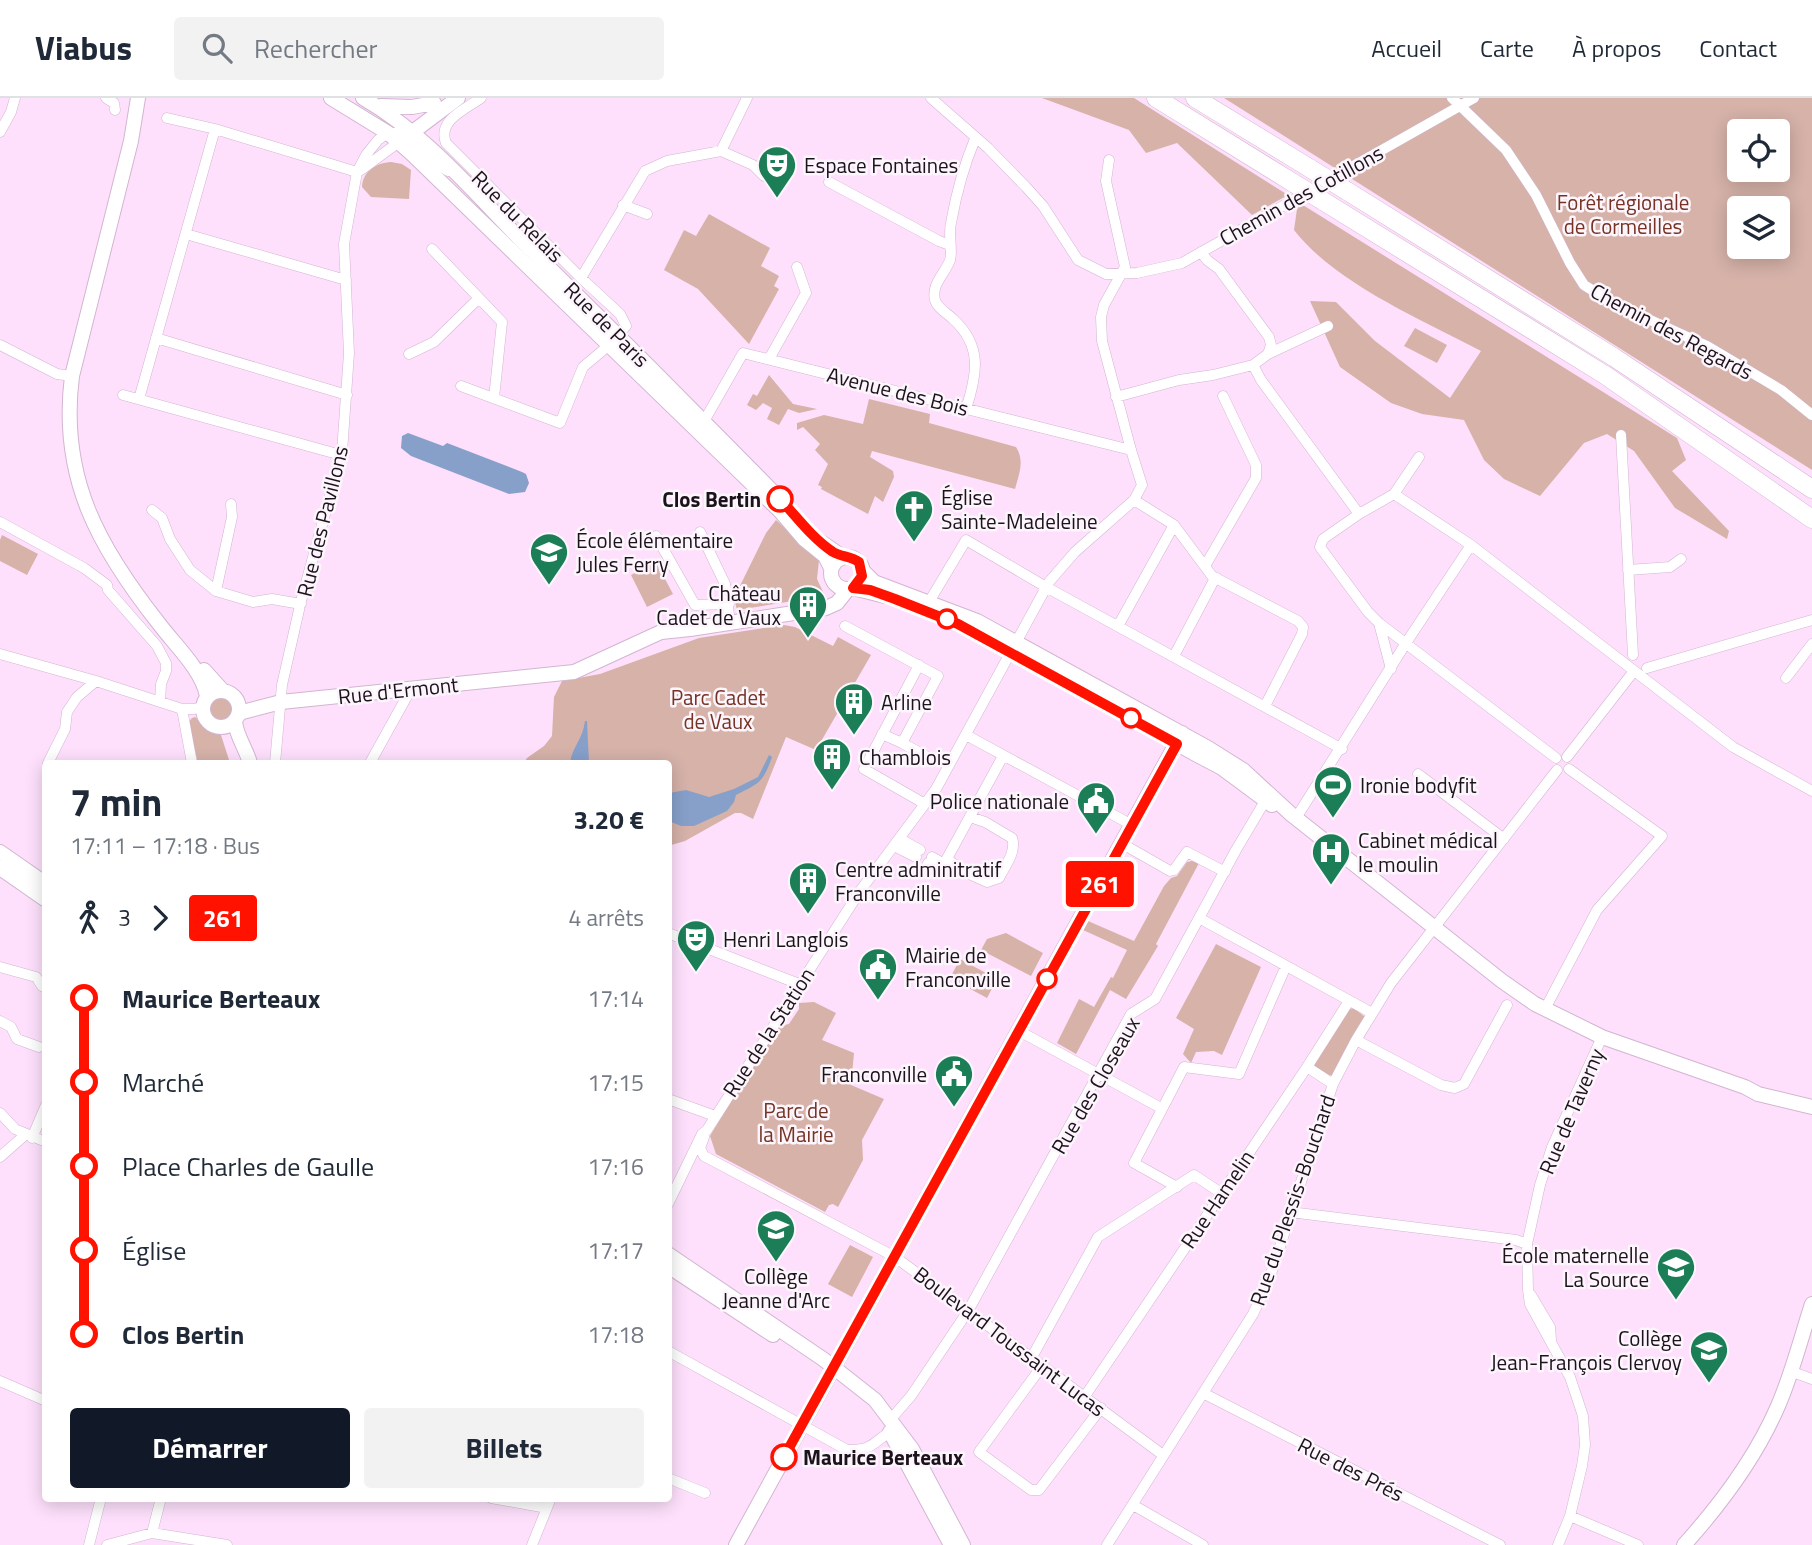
<!DOCTYPE html>
<html lang="fr">
<meta charset="utf-8">
<style>
body{margin:0;font-family:"Titillium Web",sans-serif;background:#f2f2f3;color:#1f2937;height:100vh;display:flex;flex-direction:column;font-size:26px;white-space:nowrap}
*{box-sizing:border-box;margin:0}
p{font-size:23px;color:#747a83}
.icon{flex:none;width:38px;height:38px;fill:none;stroke:currentColor;stroke-width:2;stroke-linecap:round;stroke-linejoin:round}
.map{position:relative;flex:1;overflow:hidden}
.panel{position:absolute;left:42px;top:662px;width:630px;height:742px;display:flex;flex-direction:column;background:#fff;border-radius:7px;box-shadow:0 4px 18px #0003}
.panel>*{flex:none}
.badge{padding:0 14px;border-radius:5px;font-size:24px;line-height:46px}
.fabs{position:absolute;left:1727px;top:21px;display:grid;gap:14px}
.fabs a{display:grid;place-items:center;width:63px;height:63px;border-radius:7px;background:#fff;box-shadow:0 4px 18px #0003;font-size:35px}
.map>.badge{position:absolute;translate:-50% -50%;box-shadow:0 0 0 4px #fff}
.legs{display:flex;align-items:center;gap:10px;height:77px;padding:0 28px;font-size:23px}
.legs p{margin-inline-start:auto}
.headline{display:flex;align-items:center;justify-content:space-between;height:119px;padding:0 28px}
h1{font-size:38px;font-weight:700;line-height:52px}
.button{display:flex;gap:14px;margin-top:auto;padding:14px 28px}
.button a{flex:1;height:80px;border-radius:7px;background:#111827;color:#fff;font-size:28px;font-weight:700;line-height:80px;text-align:center}
.button a+a{background:#f2f2f3;color:#1f2937}
ul{padding:0 28px;list-style:none}
li{display:flex;align-items:center;gap:24px;height:84px;font-size:26px}
li i{display:grid;place-items:center;width:10px;height:100%;margin:0 9px;background:currentColor}
li i::after{content:'';width:18px;height:18px;margin:-9px;border:5px solid;border-radius:50%;background:#fff}
li p{margin-inline-start:auto}
li:first-child i{background:linear-gradient(#0000 50%,currentColor 0)}
li:last-child i{background:linear-gradient(currentColor 50%,#0000 0)}
header{display:flex;align-items:center;gap:42px;box-sizing:border-box;height:98px;padding:0 35px;background:#fff;border-bottom:2px solid #e0e1e3}
header strong{font-size:33px}
nav{display:flex;gap:38px;margin-inline-start:auto;font-size:24px}
.search{width:490px;height:63px;background:#f2f2f3;display:flex;align-items:center;gap:18px;box-sizing:border-box;padding:0 24px;border-radius:7px;color:#747a83;font-size:26px}
.map>svg:first-child{display:block}
.green{fill:#d6b2a9;fill-rule:evenodd}
.water{fill:#87a0ca}
.lines{fill:none;stroke-linecap:round;stroke-linejoin:round}
.street-casing{stroke:#d2b5d1;stroke-width:11}
.secondary-casing{stroke:#d2b5d1;stroke-width:16}
.highway-casing{stroke:#d2b5d1;stroke-width:19}
.street{stroke:#fff;stroke-width:10}
.secondary{stroke:#fff;stroke-width:14}
.highway{stroke:#fff;stroke-width:18}
.highway-bridge-casing{stroke:#d2b5d1;stroke-width:19;stroke-linecap:butt}
.highway-bridge{stroke:#fff;stroke-width:18}
.line-1-casing{stroke:#fff;stroke-width:16}
.line-1{stroke:#ff1300;stroke-width:10}
.stop-1-dot{fill:#fff;stroke:#ff1300;stroke-width:3.5}
.labels{text-anchor:middle;dominant-baseline:central;stroke-width:5;stroke-linejoin:round;paint-order:stroke}
.poi-label{font-size:21px;fill:#1c121c;stroke:#fcf6fc;text-anchor:start}
.street-label{font-size:21px;fill:#1c121c;stroke:#fcf6fc}
.park-label{font-size:21px;fill:#763324;stroke:#fcf6fc}
.stop-label{font-size:21px;font-weight:bold;fill:#1c121c;stroke:#fcf6fc;text-anchor:end}
</style>
<header>
<strong>Viabus</strong>
<div class="search"><svg class="icon" aria-label="search" viewBox="0 0 24 24"><circle cx="10" cy="10" r="6"/><path d="M15 15l6 6"/></svg>Rechercher</div>
<nav><a>Accueil</a><a>Carte</a><a>À propos</a><a>Contact</a></nav>
</header>
<div class="map">
<svg width="1812" height="1447" viewBox="0 0 1812 1447">
<rect width="100%" height="100%" fill="#fee0fc"/>
<path class="green" d="M1042,0H1134L1288,97L1252,117L1177,45L1146,55L1129,32Z
M1224,0H1812V372ZM1740,33H1778V72H1740ZM1740,110H1778V149H1740Z
M391,64L402,66L411,72L409,101L371,99L362,89C363,73 376,65 391,64Z
M1298,104L1677,340L1686,362L1672,373L1729,433L1727,441L1675,410L1634,353L1607,336L1584,345L1540,398L1504,381L1484,362L1464,322L1422,316L1391,305L1340,269L1310,203L1336,204L1375,243L1450,300L1481,253C1422,222 1335,185 1294,132Z
M709,116L770,150L761,168L779,178L774,188L779,191L749,246L698,191L664,172L684,132L696,138Z
M1415,230L1447,247L1437,265L1404,248Z
M769,277L793,306L817,311L799,315L788,311L779,327L767,321L772,310L763,305L756,312L747,307L753,296L757,298Z
M869,301L930,316L929,325L1016,349C1025,363 1019,376 1015,391L872,353L870,359L893,373L894,379L883,404L875,398L868,416L821,391L822,389L818,387L828,366L815,352L820,346L803,329L797,332V325L824,317L863,326Z
M776,422L819,462L817,481L824,496L816,504L802,508L799,502L737,512L734,500L766,435Z
M2,437L38,456L27,477L0,463V442Z
M656,464L673,496L647,509L631,477Z
M784,527L795,529L833,548L838,539L871,557L816,652L786,639L753,721L741,715H735L685,743L668,748V665H524L527,660L544,648L552,638L554,599L562,583L600,576L699,540Z
M209 611a12 12 0 1 1 24 0a12 12 0 1 1-24 0Z
M195,619L210,633L221,637L230,665H198L188,625L192,620Z
M1192,763L1199,765L1156,846L1158,848L1126,901L1110,892L1076,956L1057,945L1079,901L1094,909L1111,879L1113,880L1127,852L1083,832L1088,823L1134,843L1164,788L1171,780L1177,778L1187,764Z
M1006,835L1043,855L1031,878L981,852L987,841Z
M1216,846L1261,869L1222,957L1214,953L1196,954L1191,965L1183,956L1194,931L1176,920Z
M960,861L997,881L987,900L950,880Z
M814,904L836,915L822,942L854,955L851,987L884,1001L862,1042L863,1062L838,1109L833,1106L829,1107L825,1114L716,1056L710,1038L776,929L789,926L799,911V905Z
M1354,910L1365,919L1346,955L1344,954L1332,977L1328,978L1313,968L1349,911Z
M850,1147L873,1159L852,1199L828,1186Z"/>
<path class="water" d="M408,335L443,348L447,345L522,374L526,376L529,385L525,394L509,396L411,358L401,350L402,338Z
M585,623H587L589,665H570C572,649 583,641 585,623Z
M769,657L772,659C763,685 759,685 736,697L734,704L727,713L694,728H681L669,723V695L686,692L709,699L734,691L758,679Z"/>
<g class="lines">
<g class="street-casing">
<path id="street" d="M106,0L114,5L115,12
M931,0L988,50L1026,89L1043,108L1078,162L1106,176L1137,175L1182,165L1474,0
M1452,0L1506,52L1536,97L1570,165L1584,187L1611,204L1707,248L1781,292L1812,317
M167,20L215,31L357,74
M0,34L11,14L15,0
M721,53L753,67L764,78
M361,72L399,44
M829,84L939,143L950,147
M623,107L647,116
M186,136L346,182
M432,151L502,224L494,300
M1201,154L1207,162L1219,171L1269,239L1271,247L1268,256
M581,180L645,73L667,63L721,53L747,0
M156,240L347,297
M0,247L57,276L72,278
M409,256L434,244L478,201
M769,261L806,195L797,169
M1253,267L1261,282L1359,416L1323,441L1320,449L1368,514L1379,525L1556,660
M461,288L560,325L583,269L608,248L626,228L620,216L581,180L446,45C437,22 466,11 481,0
M123,297L341,357
M1116,299L1179,282L1213,277L1253,267L1268,256L1328,228
M139,301L215,31
M966,311C977,277 983,248 953,221C947,215 937,210 935,202C931,186 945,176 950,162C953,151 948,137 951,125C956,97 964,67 975,41
M703,325L743,255L1131,352
M1621,337L1633,557
M1394,396L1419,359
M1134,402L1174,427L1212,478L1298,523L1303,529L1302,536L1265,608
M152,412L162,420L170,441L190,472L216,493L253,504L272,501L301,506
M1359,416L1394,396L1471,447L1733,649L1812,693
M0,424L84,470L107,487L108,492L157,548L166,565V573L161,586L160,604
M700,434L725,486L730,525
M656,438L695,507L729,506
M1205,468L1256,380V367L1223,298
M1628,472L1670,469L1681,461
M216,493L232,419L231,406
M929,504L966,442L1046,489L1342,651
M1379,525L1391,571
M845,528L938,578L902,645L931,661
M1118,528L1174,427
M0,556L96,583L182,611H194L202,609
M1174,558L1213,484L1217,480
M919,567L864,671L925,706
M1647,570L1812,522
M1786,580L1812,546
M182,611L192,665
M882,636L902,645
M966,637L1132,727
M1567,659L1634,573
M48,665L65,631L67,614L77,599L96,583
M275,665L282,587L301,503L342,354L349,255L344,146L357,74L366,57L378,42L388,35H398L406,39L432,63L448,73
M370,665L411,591
M1418,676L1504,741
M1296,720L1406,545L1471,447
M900,741L920,752
M1121,745L1170,773L1174,772L1187,754L1225,774
M894,748L916,759
M932,759L944,766L1003,658
M947,761L965,774L987,784L999,780C1005,768 1017,753 1012,740L985,724L970,719
M928,765L941,772L944,766
M1199,820L1372,915
M668,835L799,886
M0,869L36,879L42,888
M1545,911L1597,812L1662,738L1569,671
M0,923L11,929L17,941L39,949
M1019,933L1161,1010
M1356,942L1441,987L1455,990L1464,986L1507,907
M1307,969L1333,986
M668,1001L715,1018
M0,1015L15,1031L46,1044
M704,1039L700,1050L704,1058L895,1159L1163,1357
M32,1040L46,1007
M0,1059L25,1037
M1177,1089L1134,1065L1184,969L1239,976L1286,868
M668,1106L702,1036L707,1032L860,793L936,691L1049,484L1075,454L1134,402L1142,387L1131,352L1102,243L1101,219L1104,207L1125,169L1106,83L1109,62
M1290,1114L1516,1142L1527,1146
M1531,1197L1550,1229L1551,1242
M668,1253L847,1352C873,1352 871,1346 890,1334
M1032,1259L1098,1139L1194,1077L1221,1095
M1042,1268L979,1354L1031,1392H1039L1101,1310
M1790,1273L1812,1281
M0,1283L46,1303
M1203,1295L1500,1447
M1085,1298L1307,969L1349,903
M891,1321L911,1298L968,1213L1131,916L1155,901L1236,752L1268,698
M668,1380L705,1395
M491,1400L547,1410
M1133,1407L1203,1447
M1570,1418L1638,1447
M152,1435L161,1400
M89,1447L101,1400
M107,1447L152,1435L227,1447
M532,1447L551,1400
M1107,1447L1253,1216L1269,1182L1333,986L1356,942L1391,885L1557,672
M1558,1447L1570,1418L1582,1368L1585,1347L1583,1318L1570,1279L1530,1206L1528,1192L1527,1146L1540,1087L1552,1049L1602,939"/>
</g>
<g class="secondary-casing">
<path id="secondary" d="M138,0L131,43L72,278C59,380 99,450 160,527C176,548 202,572 207,598
M331,0L388,35L412,56L780,413L804,441L825,458L831,470
M363,0C424,35 472,92 521,142C606,225 690,309 773,394
M381,8L412,9L434,5
M406,39L458,0
M821,444L843,459
M831 475a16 16 0 1 1 32 0a16 16 0 1 1-32 0Z
M863,473L874,484L977,523L1208,650L1243,672L1292,717L1502,883L1535,906L1602,939L1745,989L1758,996L1812,1009
M853,490L885,498
M914,508L958,526L991,543L1201,659L1222,670L1272,707
M204,572L222,592
M203 611a18 18 0 1 1 36 0a18 18 0 1 1-36 0Z
M239,615L281,604L574,574L661,534L690,531L826,510L837,505L848,491
M235,623C236,638 246,650 250,665
M0,754L46,786
M0,770L46,802
M668,1156L823,1261L875,1302L912,1351L963,1447
M668,1168L773,1237
M890,1334L951,1447
M736,1447L1182,635
M1684,1447C1721,1406 1756,1359 1778,1308C1792,1276 1801,1240 1812,1206"/>
</g>
<g class="highway-casing">
<path id="highway" d="M1156,0L1295,86
M1195,0L1311,71
M1347,93L1615,260L1812,391
M1323,103L1605,277L1812,421"/>
</g>
<use href="#street" class="street"/>
<use href="#secondary" class="secondary"/>
<use href="#highway" class="highway"/>
<g class="highway-bridge-casing">
<path id="highway-bridge" d="M1311,71L1347,93
M1295,86L1323,103"/>
</g>
<use href="#highway-bridge" class="highway-bridge"/>
</g>
<g class="lines">
<g class="line-1-casing">
<path id="line-1" d="M780,401C797,419 812,440 833,454C842,459 851,458 859,464L862,478L853,490L870,492L895,501L958,526L1177,646L784,1359"/>
</g>
<use href="#line-1" class="line-1"/>
</g>
<defs>
<g id="theatre-pin" transform="scale(2.0125)"><path d="M0 17L-7.5 6A9.5 9.5 0 1 1 7.5 6Z" fill="#1c7e57" stroke="#fcf6fc"/><path d="M-5-5.5Q0-4 5-5.5V0Q5 5 0 6Q-5 5-5 0ZM-3.3-2.5H-1v1.5H-3.3ZM1-2.5H3.3v1.5H1ZM-2.8 1Q0 5.5 2.8 1Z" fill="#fff"/></g>
<g id="church-pin" transform="scale(2.0125)"><path d="M0 17L-7.5 6A9.5 9.5 0 1 1 7.5 6Z" fill="#1c7e57" stroke="#fcf6fc"/><path d="M-1.2-6h2.4v3.5h3.3v2.4h-3.3V6h-2.4V-.1h-3.3v-2.4h3.3Z" fill="#fff"/></g>
<g id="school-pin" transform="scale(2.0125)"><path d="M0 17L-7.5 6A9.5 9.5 0 1 1 7.5 6Z" fill="#1c7e57" stroke="#fcf6fc"/><path d="M0-5L7-2L0 1L-7-2ZM-4 1L0 2.5L4 1V4Q0 6-4 4Z" fill="#fff"/></g>
<g id="building-pin" transform="scale(2.0125)"><path d="M0 17L-7.5 6A9.5 9.5 0 1 1 7.5 6Z" fill="#1c7e57" stroke="#fcf6fc"/><path d="M-4-6H4V6H1V3H-1V6H-4ZM-2.5-4.3h1.7v1.8h-1.7ZM.8-4.3h1.7v1.8H.8ZM-2.5-1h1.7V.8h-1.7ZM.8-1h1.7V.8H.8Z" fill="#fff"/></g>
<g id="stadium-pin" transform="scale(2.0125)"><path d="M0 17L-7.5 6A9.5 9.5 0 1 1 7.5 6Z" fill="#1c7e57" stroke="#fcf6fc"/><path d="M0-5a6.5 5 0 1 0 0 10a6.5 5 0 1 0 0-10ZM-3.5-1.8h7v3.6h-7Z" fill="#fff"/></g>
<g id="civic-pin" transform="scale(2.0125)"><path d="M0 17L-7.5 6A9.5 9.5 0 1 1 7.5 6Z" fill="#1c7e57" stroke="#fcf6fc"/><path d="M-.6-6.5H3V-4.5H.6V-3L4-1V1h2V6H-6V1h2V-1L-.6-3ZM-1.2 2.5V6h2.4V2.5Z" fill="#fff"/></g>
<g id="hospital-pin" transform="scale(2.0125)"><path d="M0 17L-7.5 6A9.5 9.5 0 1 1 7.5 6Z" fill="#1c7e57" stroke="#fcf6fc"/><path d="M-5-5h3v3.5h4V-5h3V5h-3V1.5h-4V5h-3Z" fill="#fff"/></g>
</defs>
<g fill-rule="evenodd">
<use href="#theatre-pin" x="777" y="67"/>
<use href="#church-pin" x="914" y="411"/>
<use href="#school-pin" x="549" y="454"/>
<use href="#building-pin" x="808" y="507"/>
<use href="#building-pin" x="854" y="604"/>
<use href="#building-pin" x="832" y="659"/>
<use href="#stadium-pin" x="1333" y="687"/>
<use href="#civic-pin" x="1096" y="703"/>
<use href="#hospital-pin" x="1331" y="754"/>
<use href="#building-pin" x="808" y="783"/>
<use href="#theatre-pin" x="696" y="841"/>
<use href="#civic-pin" x="878" y="869"/>
<use href="#civic-pin" x="954" y="976"/>
<use href="#school-pin" x="776" y="1131"/>
<use href="#school-pin" x="1676" y="1169"/>
<use href="#school-pin" x="1709" y="1252"/>
</g>
<g class="stop-1-dot">
<circle cx="780" cy="401" r="12"/>
<circle cx="947" cy="521" r="9"/>
<circle cx="1131" cy="620" r="9"/>
<circle cx="1047" cy="881" r="9"/>
<circle cx="784" cy="1359" r="12"/>
</g>
<g class="labels">
<g class="poi-label">
<text x="804" y="67">Espace Fontaines</text>
<text x="941" y="399">Église<tspan x="941" dy="24">Sainte-Madeleine</tspan></text>
<text x="576" y="442">École élémentaire<tspan x="576" dy="24">Jules Ferry</tspan></text>
<text x="781" y="495" text-anchor="end">Château<tspan x="781" dy="24">Cadet de Vaux</tspan></text>
<text x="881" y="604">Arline</text>
<text x="859" y="659">Chamblois</text>
<text x="1360" y="687">Ironie bodyfit</text>
<text x="1069" y="703" text-anchor="end">Police nationale</text>
<text x="1358" y="742">Cabinet médical<tspan x="1358" dy="24">le moulin</tspan></text>
<text x="835" y="771">Centre adminitratif<tspan x="835" dy="24">Franconville</tspan></text>
<text x="723" y="841">Henri Langlois</text>
<text x="905" y="857">Mairie de<tspan x="905" dy="24">Franconville</tspan></text>
<text x="927" y="976" text-anchor="end">Franconville</text>
<text x="1649" y="1157" text-anchor="end">École maternelle<tspan x="1649" dy="24">La Source</tspan></text>
<text x="776" y="1178" text-anchor="middle">Collège<tspan x="776" dy="24">Jeanne d'Arc</tspan></text>
<text x="1682" y="1240" text-anchor="end">Collège<tspan x="1682" dy="24">Jean-François Clervoy</tspan></text>
</g>
<g class="street-label">
<text transform="translate(1301 97) rotate(-29)">Chemin des Cotillons</text>
<text transform="translate(518 118) rotate(45)">Rue du Relais</text>
<text transform="translate(607 226) rotate(45)">Rue de Paris</text>
<text transform="translate(1672 233) rotate(28)">Chemin des Regards</text>
<text transform="translate(898 293) rotate(14)">Avenue des Bois</text>
<text transform="translate(322 423) rotate(-76)">Rue des Pavillons</text>
<text transform="translate(398 592) rotate(-6)">Rue d'Ermont</text>
<text transform="translate(768 934) rotate(-57)">Rue de la Station</text>
<text transform="translate(1095 987) rotate(-60)">Rue des Closeaux</text>
<text transform="translate(1571 1013) rotate(-67)">Rue de Taverny</text>
<text transform="translate(1217 1101) rotate(-56)">Rue Hamelin</text>
<text transform="translate(1292 1102) rotate(-71)">Rue du Plessis-Bouchard</text>
<text transform="translate(1010 1243) rotate(37)">Boulevard Toussaint Lucas</text>
<text transform="translate(1351 1371) rotate(27)">Rue des Prés</text>
</g>
<g class="park-label">
<text x="1623" y="104">Forêt régionale<tspan x="1623" dy="24">de Cormeilles</tspan></text>
<text x="718" y="599">Parc Cadet<tspan x="718" dy="24">de Vaux</tspan></text>
<text x="796" y="1012">Parc de<tspan x="796" dy="24">la Mairie</tspan></text>
</g>
<g class="stop-label">
<text x="761" y="401">Clos Bertin</text>
<text x="803" y="1359" text-anchor="start">Maurice Berteaux</text>
</g>
</g>
</svg>
<div class="fabs">
<a><svg class="icon" aria-label="locate" viewBox="0 0 24 24"><circle cx="12" cy="12" r="6"/><path d="M12 2v4M12 18v4M2 12h4M18 12h4"/></svg></a>
<a><svg class="icon" aria-label="layers" viewBox="0 0 24 24"><path d="M12 4l9 5-9 5-9-5zM3 14l9 5 9-5"/></svg></a>
</div>
<b class="badge" style="left:1100px;top:786px;background:#ff1300;color:#fff">261</b>
<section class="panel">
<div class="headline"><div><h1>7 min</h1><p>17:11 – 17:18 · Bus</p></div><b>3.20 €</b></div>
<div class="legs"><svg class="icon" aria-label="walk" viewBox="0 0 24 24"><circle cx="13" cy="4" r="2"/><path d="M13 8l-2 6 4 7M11 14l-3 7M7 12l3-4h3l4 4"/></svg>3<svg class="icon" aria-label="forward" viewBox="0 0 24 24"><path d="M9 5l7 7-7 7"/></svg><b class="badge" style="background:#ff1300;color:#fff">261</b><p>4 arrêts</p></div>
<ul>
<li><i style="color:#ff1300"></i><b>Maurice Berteaux</b><p>17:14</p></li>
<li><i style="color:#ff1300"></i><span>Marché</span><p>17:15</p></li>
<li><i style="color:#ff1300"></i><span>Place Charles de Gaulle</span><p>17:16</p></li>
<li><i style="color:#ff1300"></i><span>Église</span><p>17:17</p></li>
<li><i style="color:#ff1300"></i><b>Clos Bertin</b><p>17:18</p></li>
</ul>
<div class="button"><a>Démarrer</a><a>Billets</a></div>
</section>
</div>
